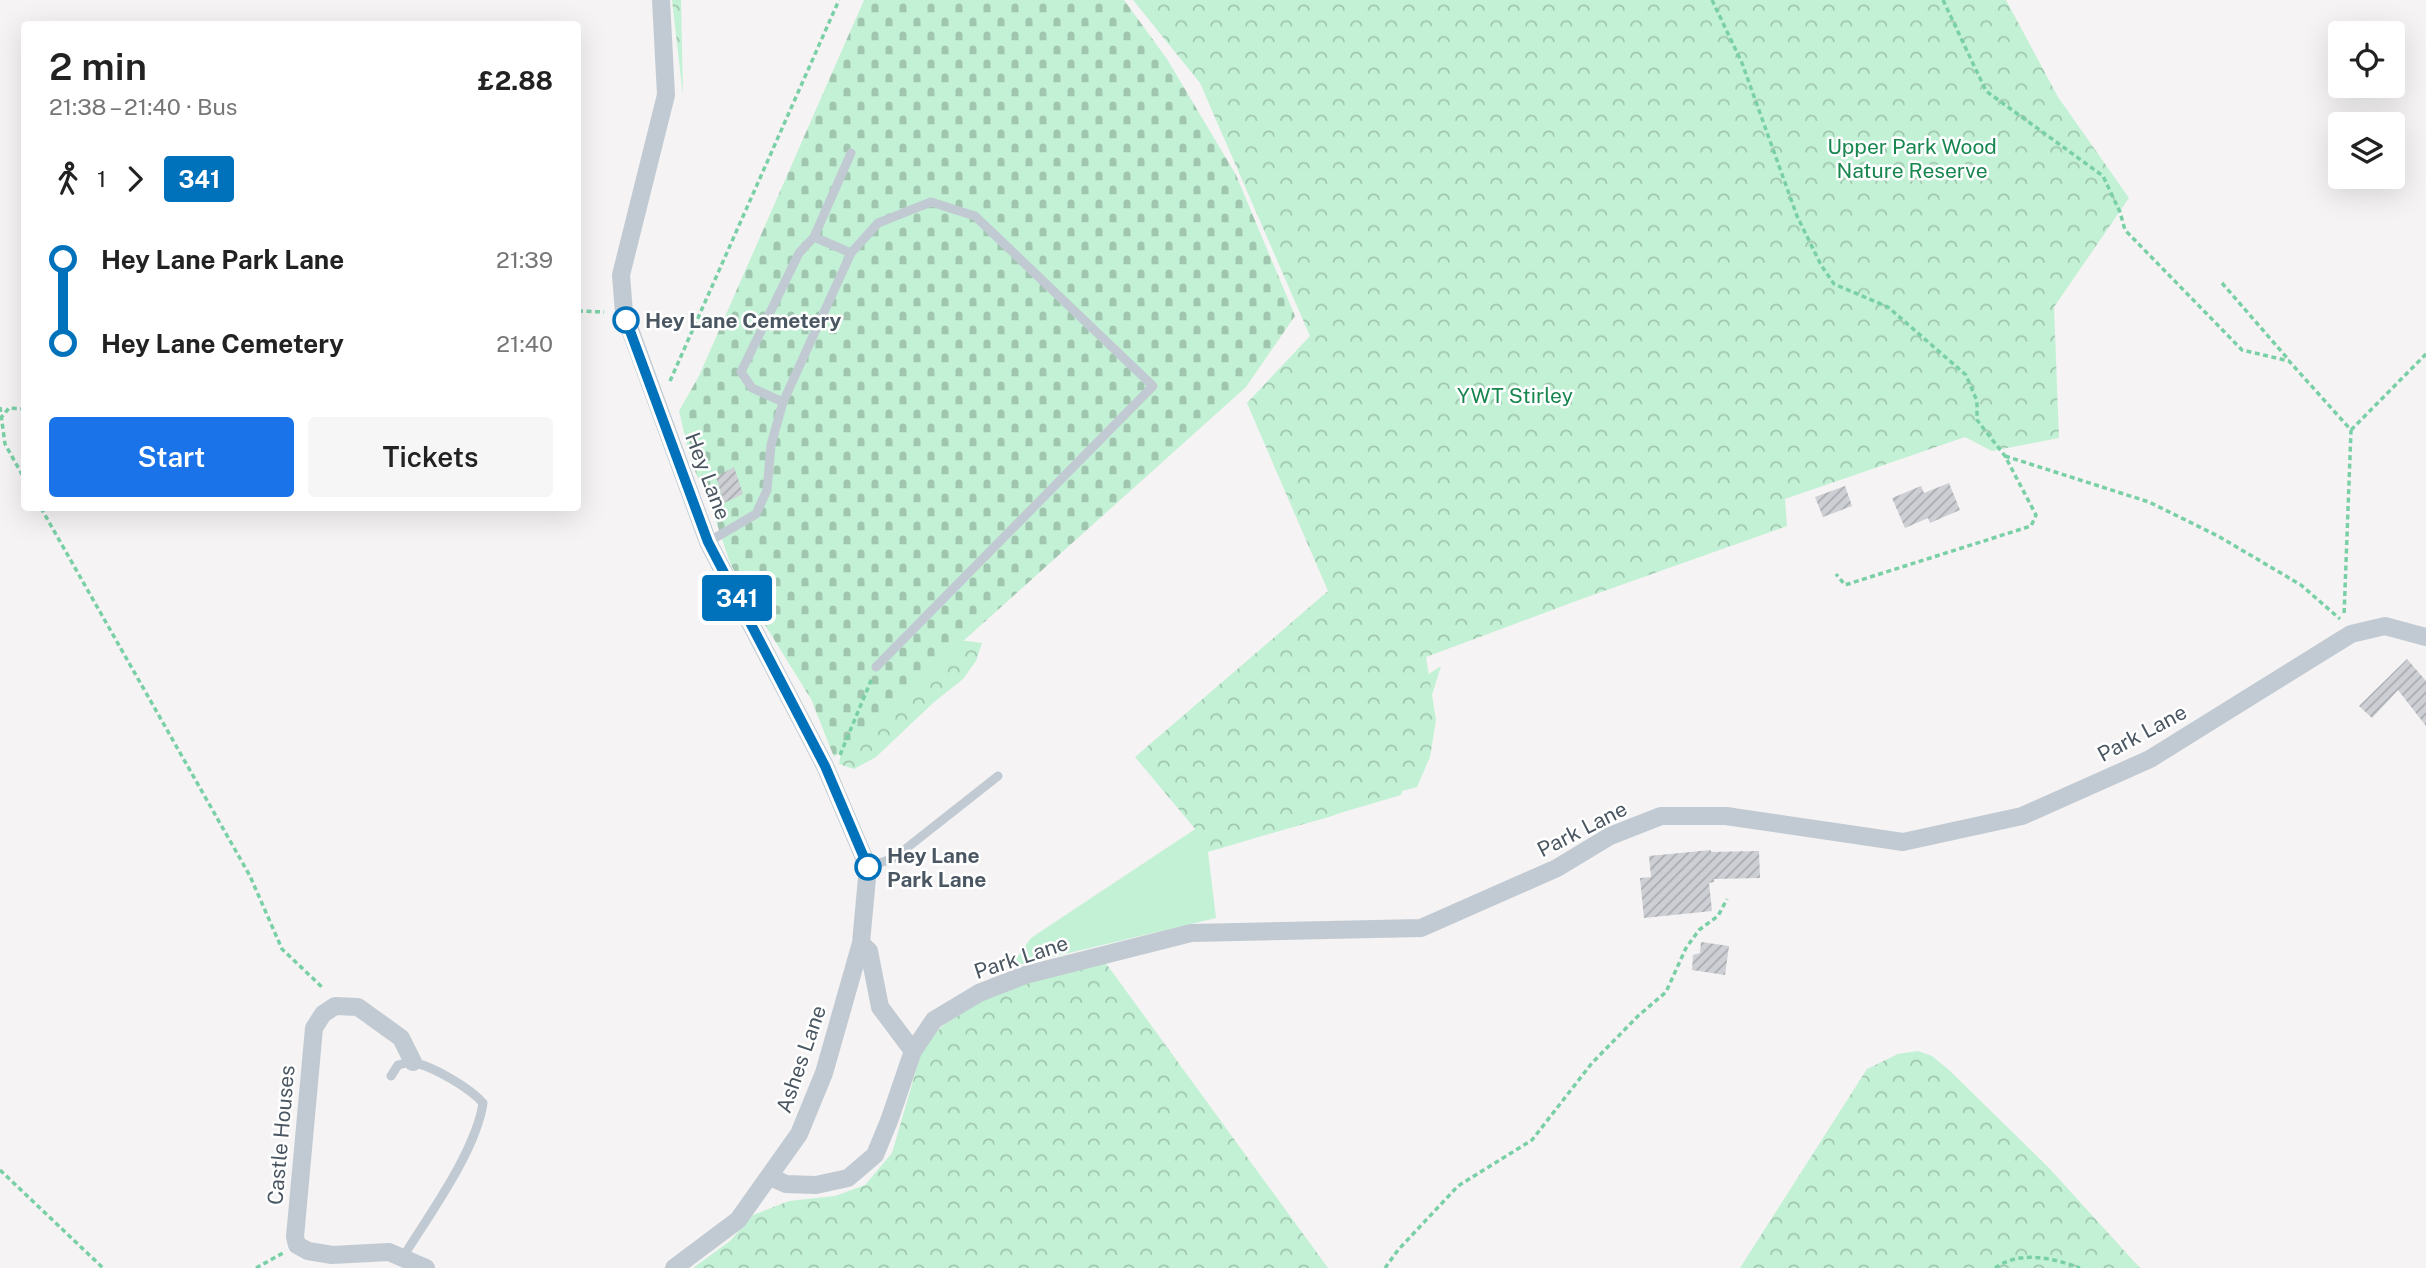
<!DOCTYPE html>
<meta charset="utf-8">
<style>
body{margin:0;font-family:"Public Sans",sans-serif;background:#f6f6f6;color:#222;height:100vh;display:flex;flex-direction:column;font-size:26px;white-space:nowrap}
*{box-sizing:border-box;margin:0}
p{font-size:23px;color:#767676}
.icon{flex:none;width:38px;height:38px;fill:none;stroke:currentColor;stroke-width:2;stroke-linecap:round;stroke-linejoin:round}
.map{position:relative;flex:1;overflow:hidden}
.panel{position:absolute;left:21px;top:21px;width:560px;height:490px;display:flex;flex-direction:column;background:#fff;border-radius:7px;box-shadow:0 7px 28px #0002}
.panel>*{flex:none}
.badge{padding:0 14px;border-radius:5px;font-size:24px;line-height:46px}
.controls{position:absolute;left:2328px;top:21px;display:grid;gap:14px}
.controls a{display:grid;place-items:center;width:77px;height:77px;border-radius:7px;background:#fff;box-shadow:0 7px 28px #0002;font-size:35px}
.map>.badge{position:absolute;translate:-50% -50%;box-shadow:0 0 0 4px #fff}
.legs{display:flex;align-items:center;gap:10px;height:77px;padding:0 28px;font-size:23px}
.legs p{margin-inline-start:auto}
.head{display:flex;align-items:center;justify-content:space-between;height:119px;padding:0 28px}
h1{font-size:38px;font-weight:600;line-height:52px}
.cta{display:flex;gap:14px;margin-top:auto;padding:14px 28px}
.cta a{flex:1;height:80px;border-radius:7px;background:#1a73e8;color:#fff;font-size:28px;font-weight:600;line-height:80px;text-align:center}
.cta a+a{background:#f6f6f6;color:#222}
ul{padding:0 28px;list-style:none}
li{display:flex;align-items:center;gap:24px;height:84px;font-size:26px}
li i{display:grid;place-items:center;width:10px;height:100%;margin:0 9px;background:currentColor}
li i::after{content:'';width:18px;height:18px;margin:-9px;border:5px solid;border-radius:50%;background:#fff}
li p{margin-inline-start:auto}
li:first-child i{background:linear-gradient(#0000 50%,currentColor 0)}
li:last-child i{background:linear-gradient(currentColor 50%,#0000 0)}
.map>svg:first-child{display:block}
.green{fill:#c3f1d5}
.forest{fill:url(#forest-crowns)}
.cemetery{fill:url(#cemetery-stones)}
.building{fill:url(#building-hatch)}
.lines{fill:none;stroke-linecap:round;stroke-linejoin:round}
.path{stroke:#7ad0a6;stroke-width:3.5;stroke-dasharray:5 3.5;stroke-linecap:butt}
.service{stroke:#c1cad2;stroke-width:9}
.minor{stroke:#c1cad2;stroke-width:18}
.line-1-casing{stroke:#fff;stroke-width:16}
.line-1{stroke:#0072bc;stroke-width:10}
.stop-1-dot{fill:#fff;stroke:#0072bc;stroke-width:3.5}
.labels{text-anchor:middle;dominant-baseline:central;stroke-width:5;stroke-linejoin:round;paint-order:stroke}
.park-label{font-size:21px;fill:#17864f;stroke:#fff}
.stop-label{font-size:21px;font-weight:bold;fill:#4a5661;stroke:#fff;text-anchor:start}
.street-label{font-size:21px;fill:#4a5661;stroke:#fff}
</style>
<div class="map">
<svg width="2426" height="1268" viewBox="0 0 2426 1268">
<defs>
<pattern id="forest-crowns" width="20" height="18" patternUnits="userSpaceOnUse" patternTransform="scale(1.75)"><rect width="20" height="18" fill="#c3f1d5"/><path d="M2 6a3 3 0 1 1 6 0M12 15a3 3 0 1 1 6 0" fill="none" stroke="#a0c6b0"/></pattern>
<pattern id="cemetery-stones" width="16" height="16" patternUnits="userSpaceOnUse" patternTransform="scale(1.75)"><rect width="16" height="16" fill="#c3f1d5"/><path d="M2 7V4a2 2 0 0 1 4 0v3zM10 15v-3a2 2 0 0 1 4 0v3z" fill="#a0c6b0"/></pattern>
<pattern id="building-hatch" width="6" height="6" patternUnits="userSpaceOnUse" patternTransform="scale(1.75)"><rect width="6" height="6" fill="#cdcfd5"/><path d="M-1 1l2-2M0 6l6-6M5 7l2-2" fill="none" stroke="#a8abb0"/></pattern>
</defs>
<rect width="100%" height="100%" fill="#f5f3f3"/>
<path class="green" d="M1441,666L1401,795L1208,852L1216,918L1010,967L1031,938Z"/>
<path class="forest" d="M672,0H681L683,96Z
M1133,0H2006L2058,97L2129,198L2054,307L2059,438L1992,451L1965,437L1785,499L1787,526L1576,601L1426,657L1436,720L1430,757L1417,787L1383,796L1329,817L1212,849L1135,757L1328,591L1247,403L1310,336L1200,83Z
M959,640L982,643L976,661L963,679L933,703L876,757L854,769L839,764L843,743Z
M1105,962L1328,1268H693L730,1241L753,1215L789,1201L835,1196L865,1185L892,1153L922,1050L941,1027L976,1002L1025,981Z
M1918,1051L1932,1056L1949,1070L2049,1168L2140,1268H1740L1867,1069L1898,1054Z"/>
<path class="cemetery" d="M864,0H1124L1167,59L1236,175L1295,316L1246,387L834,757L811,699L754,607L730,563L712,509L691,462L679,411L699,376Z"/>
<path class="building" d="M734,467L743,494L724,503L716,477Z
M1949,483L1960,510L1930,523L1928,518L1905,528L1892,498L1921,486L1924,493Z
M1845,486L1852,506L1823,517L1815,497Z
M2407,659L2426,681V726L2398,690L2372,718L2359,706Z
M1711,850V852L1759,851L1760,878L1714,879V882L1709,883L1712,911L1644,918L1640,878L1651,877L1649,856Z
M1701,942L1729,946L1725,975L1692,970L1693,955L1700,953Z"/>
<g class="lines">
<path class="path" d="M1712,0L1742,63L1797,216L1821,265L1834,284L1888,307L1966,375L1977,401V420L2005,456L2036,515L2031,526L1845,585L1836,574
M1943,0L1986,91L2103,176L2120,212L2125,230L2242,350L2289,361L2351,430L2344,616
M2222,283L2288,359
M578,311L604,312
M670,381L839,0
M0,407L5,444L24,478
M0,419L9,408L24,409
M2351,430L2426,354
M2005,456L2149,502L2218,536L2301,585L2340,619
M41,508L250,876L282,949L324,989
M840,755L872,678
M0,1170L103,1268
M256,1268L283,1253
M1385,1268L1398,1250L1458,1186L1532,1140L1592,1063L1638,1016L1666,992L1686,948L1699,930L1718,916L1727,899
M1995,1268C2020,1250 2053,1258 2080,1268"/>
<path class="service" d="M814,237L851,153
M851,253L878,223L931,202L975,216L1153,386L876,667
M708,542L756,514L767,490L771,445L783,402L851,253L814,237L799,253L741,372L752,388L783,402
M868,867L894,858L998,776
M391,1076L398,1065C404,1064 410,1061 415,1063C434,1067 470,1088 483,1103C476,1151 429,1215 403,1257"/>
<path class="minor" d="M661,0L666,95L621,275L624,313L708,542L825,766L868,867L861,943L824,1073L799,1134L738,1220L674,1268
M861,943L869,951L880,1007L913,1051
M413,1062L401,1038L358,1007L335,1006L323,1014L314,1028L295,1237L297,1245L308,1251L332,1255L389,1252L426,1268
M770,1177L786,1184L816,1185L848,1178L875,1155L889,1121L913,1051L934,1020L979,993L1025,975L1191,933L1421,928L1557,868L1610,836L1661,816H1726L1903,842L2022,816L2150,759L2351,634L2385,626L2426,637"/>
</g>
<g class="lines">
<g class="line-1-casing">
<path id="line-1" d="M626,320L708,542L825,766L868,867"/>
</g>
<use href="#line-1" class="line-1"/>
</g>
<g class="stop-1-dot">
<circle cx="626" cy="320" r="12"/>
<circle cx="868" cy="867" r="12"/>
</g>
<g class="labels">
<g class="park-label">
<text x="1912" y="146">Upper Park Wood<tspan x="1912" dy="24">Nature Reserve</tspan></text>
<text x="1515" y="395">YWT Stirley</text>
</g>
<g class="stop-label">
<text x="645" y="320">Hey Lane Cemetery</text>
<text x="887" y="855">Hey Lane<tspan x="887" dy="24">Park Lane</tspan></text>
</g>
<g class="street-label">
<text transform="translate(708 476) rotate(69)">Hey Lane</text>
<text transform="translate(2142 733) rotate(-28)">Park Lane</text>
<text transform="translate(1582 829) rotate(-27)">Park Lane</text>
<text transform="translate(1021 957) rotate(-18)">Park Lane</text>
<text transform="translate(801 1059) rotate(-71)">Ashes Lane</text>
<text transform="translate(281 1135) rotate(-85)">Castle Houses</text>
</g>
</g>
</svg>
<div class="controls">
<a><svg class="icon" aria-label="locate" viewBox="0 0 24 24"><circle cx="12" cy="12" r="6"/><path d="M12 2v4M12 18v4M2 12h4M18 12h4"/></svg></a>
<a><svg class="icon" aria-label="layers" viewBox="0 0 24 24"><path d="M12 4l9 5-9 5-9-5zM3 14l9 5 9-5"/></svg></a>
</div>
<b class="badge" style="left:737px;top:598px;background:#0072bc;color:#fff">341</b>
<section class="panel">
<div class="head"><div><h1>2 min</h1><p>21:38 – 21:40 · Bus</p></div><b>£2.88</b></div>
<div class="legs"><svg class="icon" aria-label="walk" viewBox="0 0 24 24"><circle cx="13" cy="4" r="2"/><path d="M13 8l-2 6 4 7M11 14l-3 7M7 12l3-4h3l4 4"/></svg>1<svg class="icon" aria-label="forward" viewBox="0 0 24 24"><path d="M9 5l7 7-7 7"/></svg><b class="badge" style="background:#0072bc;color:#fff">341</b></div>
<ul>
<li><i style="color:#0072bc"></i><b>Hey Lane Park Lane</b><p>21:39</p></li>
<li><i style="color:#0072bc"></i><b>Hey Lane Cemetery</b><p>21:40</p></li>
</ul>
<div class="cta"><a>Start</a><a>Tickets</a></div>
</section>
</div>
